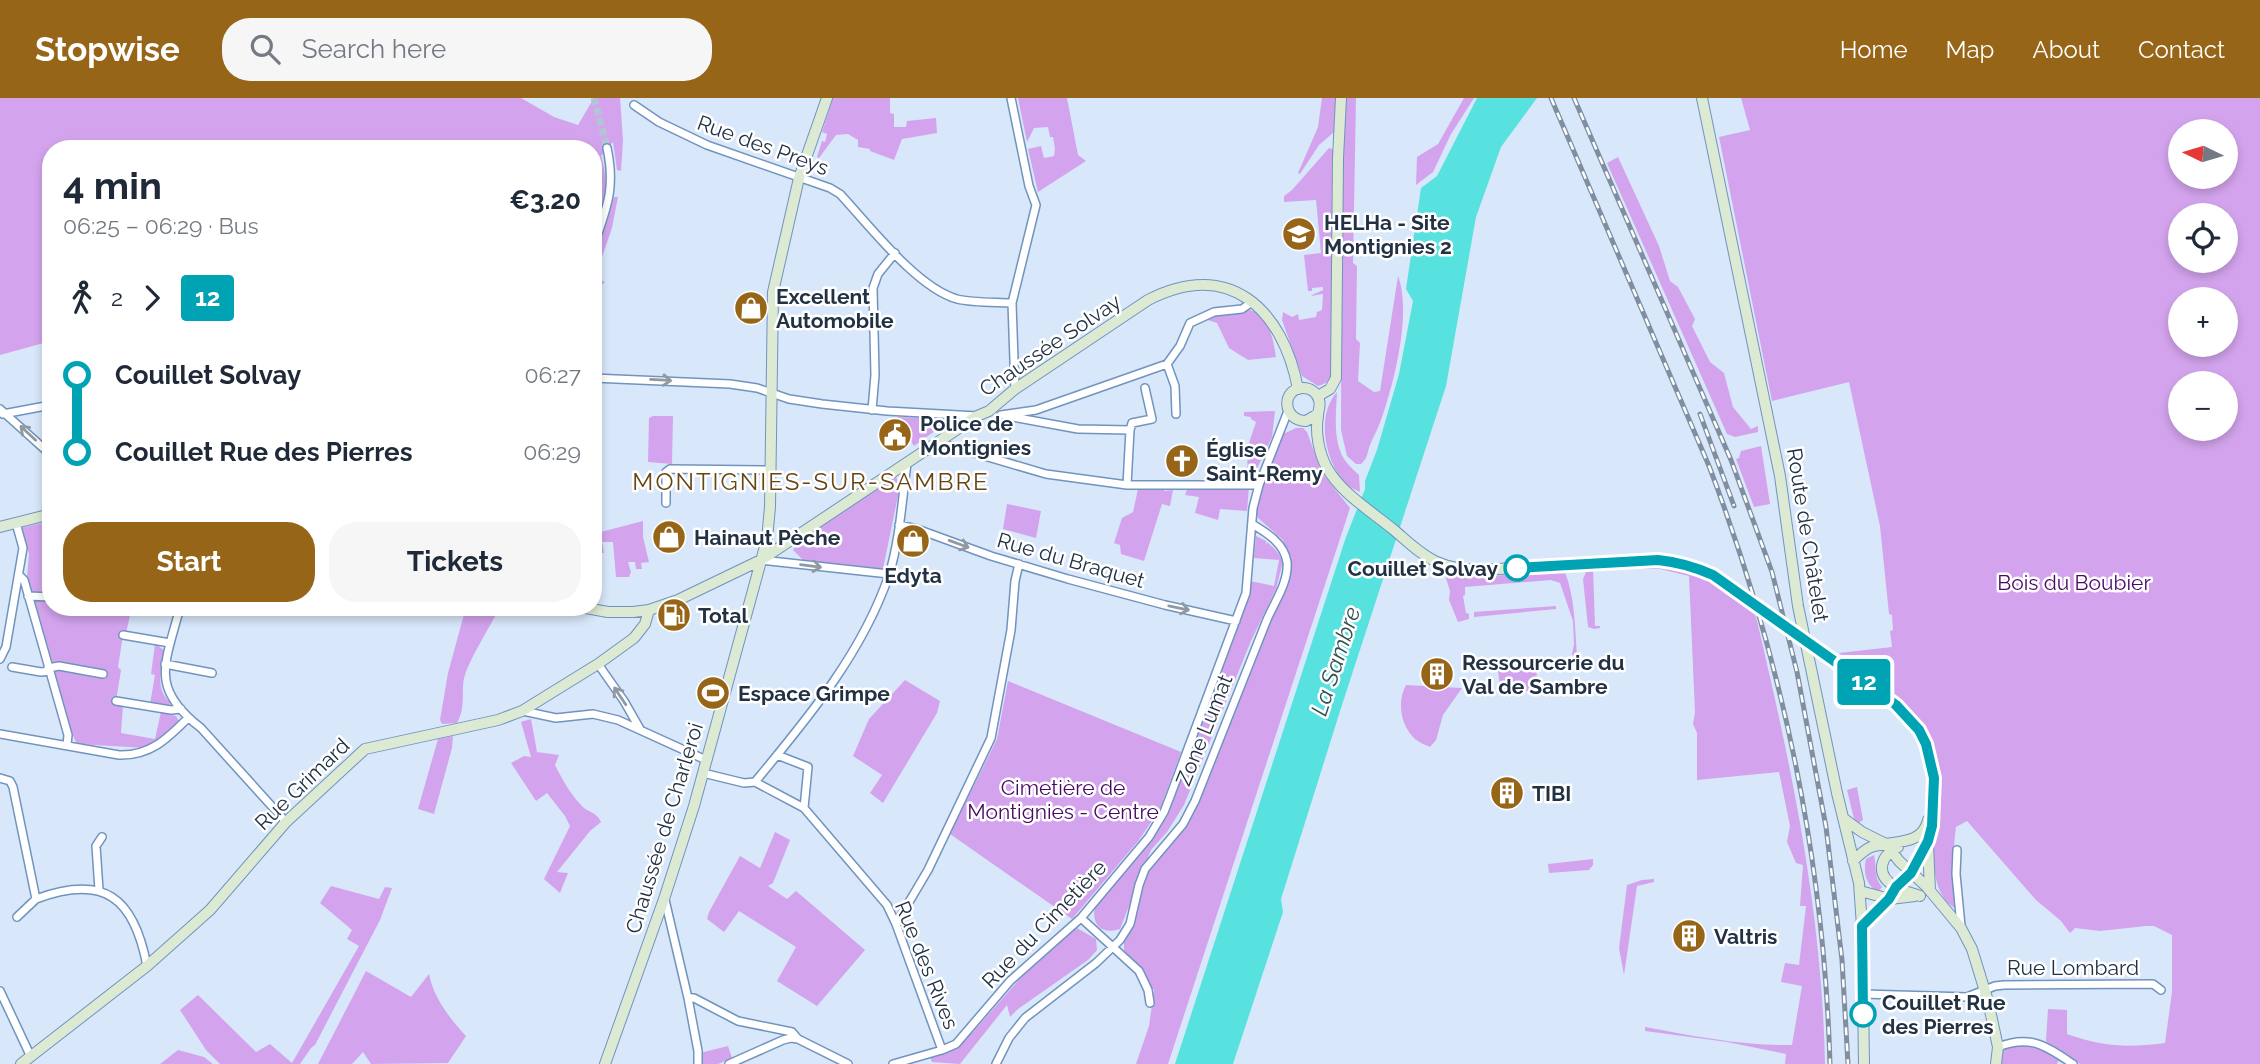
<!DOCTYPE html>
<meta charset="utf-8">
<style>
body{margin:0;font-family:Raleway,sans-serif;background:#f6f6f7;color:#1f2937;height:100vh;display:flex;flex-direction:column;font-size:26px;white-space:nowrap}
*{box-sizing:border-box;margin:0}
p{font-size:23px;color:#747a83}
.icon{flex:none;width:38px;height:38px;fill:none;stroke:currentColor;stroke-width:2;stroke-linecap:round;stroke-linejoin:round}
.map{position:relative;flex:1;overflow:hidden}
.details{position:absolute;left:42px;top:42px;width:560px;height:476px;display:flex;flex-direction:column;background:#fff;border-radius:28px;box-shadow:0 4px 10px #0003}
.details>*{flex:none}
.badge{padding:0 14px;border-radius:5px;font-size:24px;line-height:46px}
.needle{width:46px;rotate:275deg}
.fabs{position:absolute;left:2168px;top:21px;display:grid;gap:14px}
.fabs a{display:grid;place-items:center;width:70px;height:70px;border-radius:50%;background:#fff;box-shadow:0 4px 10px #0003;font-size:35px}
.map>.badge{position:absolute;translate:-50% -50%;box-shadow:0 0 0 4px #fff}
.legs{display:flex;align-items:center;gap:10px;height:77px;padding:0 21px;font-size:23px}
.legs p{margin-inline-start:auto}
.headline{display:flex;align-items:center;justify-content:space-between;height:119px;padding:0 21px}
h1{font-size:38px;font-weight:700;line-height:52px}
.cta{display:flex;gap:14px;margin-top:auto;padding:14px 21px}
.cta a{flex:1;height:80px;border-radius:28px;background:#966517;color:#fff;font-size:28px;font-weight:700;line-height:80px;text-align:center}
.cta a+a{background:#f6f6f7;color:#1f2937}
ul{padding:0 21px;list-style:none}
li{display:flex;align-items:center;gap:24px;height:77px;font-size:26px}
li i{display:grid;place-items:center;width:10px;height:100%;margin:0 9px;background:currentColor}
li i::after{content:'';width:18px;height:18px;margin:-9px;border:5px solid;border-radius:50%;background:#fff}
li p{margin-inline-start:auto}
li:first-child i{background:linear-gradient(#0000 50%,currentColor 0)}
li:last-child i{background:linear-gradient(currentColor 50%,#0000 0)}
header{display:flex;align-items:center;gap:42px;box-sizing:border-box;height:98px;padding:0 35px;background:#966517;color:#fff}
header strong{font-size:33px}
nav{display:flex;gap:38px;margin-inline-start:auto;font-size:24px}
.search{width:490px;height:63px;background:#f6f6f7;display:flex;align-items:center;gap:18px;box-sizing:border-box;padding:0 24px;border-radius:28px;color:#747a83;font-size:26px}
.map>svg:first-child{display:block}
.green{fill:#d3a4ed;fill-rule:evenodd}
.water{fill:#58e2df}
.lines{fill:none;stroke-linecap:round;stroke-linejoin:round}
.street-tunnel{stroke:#b4c3d5;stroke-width:7;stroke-dasharray:7 3.5;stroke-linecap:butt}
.street-casing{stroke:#7094be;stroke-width:10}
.secondary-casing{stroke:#7094be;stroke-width:12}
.street{stroke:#fff;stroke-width:7}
.secondary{stroke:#dce9d3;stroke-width:10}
.rail-casing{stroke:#7f8ea1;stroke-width:5}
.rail{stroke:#fff;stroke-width:2.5;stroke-dasharray:8;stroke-linecap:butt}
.secondary-bridge-casing{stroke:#7094be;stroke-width:12;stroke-linecap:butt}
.secondary-bridge{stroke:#dce9d3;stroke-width:10}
.oneway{stroke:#9098a1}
.line-1-casing{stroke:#fff;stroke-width:16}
.line-1{stroke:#00a3b4;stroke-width:10}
.stop-1-dot{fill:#fff;stroke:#00a3b4;stroke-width:3.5}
.labels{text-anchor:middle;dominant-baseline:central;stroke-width:5;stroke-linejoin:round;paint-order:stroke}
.street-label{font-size:21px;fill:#223143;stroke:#fff}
.poi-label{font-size:21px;font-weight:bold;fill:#223143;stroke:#fff;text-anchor:start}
.stop-label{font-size:21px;font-weight:bold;fill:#223143;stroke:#fff;text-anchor:end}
.park-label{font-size:21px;fill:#480962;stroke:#fff}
.water-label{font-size:23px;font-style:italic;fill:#304e4d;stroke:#fff}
.quarter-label{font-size:24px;letter-spacing:2px;fill:#684612;stroke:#fff}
</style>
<header>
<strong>Stopwise</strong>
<div class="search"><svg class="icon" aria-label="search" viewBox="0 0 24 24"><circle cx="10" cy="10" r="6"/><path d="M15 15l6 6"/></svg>Search here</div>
<nav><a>Home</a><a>Map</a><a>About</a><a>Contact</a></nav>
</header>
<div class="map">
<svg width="2260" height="966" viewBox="0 0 2260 966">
<rect width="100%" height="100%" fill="#d8e7fa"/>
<path class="green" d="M0,0H521L554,19L578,27L594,0H620L623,42L621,73L617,72L613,44L601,58C610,88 603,107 593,136V51H51V243L0,257Z
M833,0H890V15L894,16V29H906L907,23L936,20L937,35L902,41L894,62L870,53V51L858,49V42L848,36L836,37L819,60L817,59L822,43L825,44L827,36L822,34Z
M1018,0H1067L1078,57L1086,63L1038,94L1028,51L1041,48L1044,60L1054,58L1055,51L1053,39H1050L1048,29L1034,30L1027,44Z
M1322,0H1337L1334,34L1319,47L1300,76L1298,75L1318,29Z
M1346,0H1356L1353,165L1357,168L1356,241L1360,245L1358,283L1374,294L1380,293L1398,178C1412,215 1394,285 1381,322C1378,331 1373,339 1370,347C1367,355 1368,360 1361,366H1356L1347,358L1341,332L1342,76L1343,15Z
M1464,0H1474L1451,36L1433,74L1416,87L1417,59L1438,46Z
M1741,0H2260V966H2080L2054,952L2046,943L2048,911L2067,912V936C2105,949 2126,950 2165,945L2172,894V837L2154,828H2146L2100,833L2075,830L2070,835L2061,823L2036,802L1967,723L1956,729C1952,757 1953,783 1955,810C1919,790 1940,713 1938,678C1935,649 1920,621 1898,604L1900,600L1839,555L1892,549L1890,533L1893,532L1892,517L1889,516L1880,428L1849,284L1772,303L1719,39L1750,32ZM2180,33H2226V79H2180ZM2180,117H2226V163H2180ZM2180,201H2226V247H2180ZM2180,285H2226V331H2180Z
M1329,50L1335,52L1333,270C1331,281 1329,285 1318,288L1302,278L1282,222L1283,214L1292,219L1298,216L1299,222L1316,219L1317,214L1322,212L1323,196L1310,198L1323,192V189L1312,190V193H1308L1304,157L1321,155L1316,102L1284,104V98L1292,92Z
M1618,59L1659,148L1670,183L1678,189L1695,221L1692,228L1710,264L1724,275L1733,309L1751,331L1758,328V334L1735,339L1727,336L1607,65Z
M614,99H618L612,130L595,179L605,184L593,194V169Z
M1245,211C1268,213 1273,239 1276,259L1248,262L1229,250L1217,225L1205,221L1210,216Z
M1337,294C1336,316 1332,347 1347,365C1350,369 1355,373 1359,377L1360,394C1354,391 1346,388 1342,382C1325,360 1316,317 1337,294Z
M1275,313L1272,339L1254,377L1248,380L1247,351L1256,324L1251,321V319L1244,318V314Z
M653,318H673L672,366L648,364L649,320Z
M898,319L944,321L946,325L914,348L898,323Z
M1296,330H1303L1307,334L1322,375L1350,410L1168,966H1136L1149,928L1154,892L1124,856V845L1145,779L1157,760L1191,718L1262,534L1290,479L1292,469L1283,442L1258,420L1256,414L1261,382L1283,336Z
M1761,348L1770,406L1754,409L1736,361L1739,360L1741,353Z
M896,379L900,388L883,471L804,463L793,452L799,441Z
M1206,386L1249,389L1247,413L1220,411L1218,422L1195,415L1199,399L1185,397L1187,392H1206Z
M1165,387L1164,393L1173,392L1170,408L1162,406L1144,463L1121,456L1120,447L1114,445L1122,420L1133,414L1138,391Z
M1007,406L1041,413L1036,440L1003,431Z
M51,423V509H132L126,535L123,537L118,569L121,572L116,603L123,607L121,635L155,641L161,614L176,618L179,623L158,643H154L152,647L147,650L77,646L60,610L53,566L27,479L29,456L21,430Z
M643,423V439L649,464L641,465L642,471H636L635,464H628L631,474L629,479H616L613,444H602L604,455H593V436Z
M1256,438L1266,443V447L1267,444L1276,452L1283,463L1276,491L1251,543L1184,707L1167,734L1151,752L1120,831C1102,837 1091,827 1095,809L1167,719L1250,497V483L1274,488L1279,462L1254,460Z
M1648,468L1684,472L1703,479L1753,510L1757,523C1792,671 1822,813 1825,966H1785L1786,956L1727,944L1645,933V929C1693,938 1743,948 1792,947L1802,888L1781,884L1785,865L1799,867L1806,808H1800L1803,767L1796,765L1787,744L1790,728L1779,674L1697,682V635L1693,626L1695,614L1689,478L1660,471H1621Z
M1593,470L1595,528H1600V530L1594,531L1588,529L1583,481L1586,474Z
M1444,474L1464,479L1565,474C1575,500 1575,530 1577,558L1572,557L1574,546L1573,523L1560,485L1551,482L1465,489V497L1463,498L1466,515L1469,516V521L1458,524L1449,502L1450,493Z
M1556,508V511L1474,519V514Z
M466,509H500C490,529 471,558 465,577C460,591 467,607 457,625L442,626L440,622L448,575Z
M155,546L164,552C161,570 155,592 170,604L169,610L150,606L155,577L151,576Z
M1536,569L1538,592L1501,595L1498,573Z
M905,582L940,603L937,615L883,705L870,695L882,677L853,658L869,621Z
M1008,583L1181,654L1160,711L1139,742L1072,821L950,736L997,641Z
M1406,587L1462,590L1443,617L1436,642L1430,649C1425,647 1419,644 1415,641C1400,627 1397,603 1406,587Z
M531,621L537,654L559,657L555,667C562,681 572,699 584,710C591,715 597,715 601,724L590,733L557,774L568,775L560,795L544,781L570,728L565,718L547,695L536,703L511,665L524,658L531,659L521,624Z
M453,638L452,650L434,716L418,711L438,641Z
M1857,689L1863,722L1859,725L1854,721L1847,692Z
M775,734L790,742L773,785L768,788L787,801L796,793L865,852L817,908L777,883L796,849L739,813L724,834L707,821L709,814L740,758L760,770Z
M1874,757C1877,768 1873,778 1882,789L1878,794C1866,787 1863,774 1866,761Z
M1593,761V767L1589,772L1549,775L1548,766Z
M1654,781V784L1637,788L1624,877L1619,850L1627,787L1642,782Z
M331,788L379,801L385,789L392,790L380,822L315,947L311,950L300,966H220L206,952L180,912L198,897L256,954L270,946L292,965L359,848L347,841L352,832L320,805Z
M1077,830L1096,841L1097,852L1088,862L1018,911L1010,919L1007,907L960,966L932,964L929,957L951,952L973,934L1044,853Z
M366,873L411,899L429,876C433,899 451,922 466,938L448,965L371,966L363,954L352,966H318Z
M2016,947C2036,948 2051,956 2068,966L2058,963L2057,966H2001L2003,949Z
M728,948L732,960L718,966H702L700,955Z
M178,952L204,959L213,966H160Z"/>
<path class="water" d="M1477,0H1537L1501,49L1476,119L1446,288L1341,610L1281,801L1283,814L1233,966H1175L1346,439L1365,391V383L1377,352L1399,276L1413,203L1406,191L1421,90L1437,78Z"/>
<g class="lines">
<path class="street-tunnel" d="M594,0L607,50"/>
<g class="street-casing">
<path id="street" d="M1011,0L1029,88L1036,107L1012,205L1015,291
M634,7L659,24L707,47L830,90L840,96C869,127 917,190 957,201C974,205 995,204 1012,205
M593,150C606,111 616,92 607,50
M1167,266L1175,288L1176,316
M593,280L730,286L757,290L789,301L822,306L887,313L977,318
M0,311L51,357
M872,312L875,277L873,190L878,176L895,155
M3,316L51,307
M1001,317L1036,312L1167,266L1180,248L1190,225L1214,214L1242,211L1252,204
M1007,318L1078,331L1130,332L1127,387
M1130,332L1132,325L1152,321L1145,290
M937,344L1046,376L1127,387H1259
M666,405V374L670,371L770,372
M899,427L917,431L991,458L1068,481L1165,507L1236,523
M761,462L889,476
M19,477L24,482L68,637L67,647
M28,498L51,499
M180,509C166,565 148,589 201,630L286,724
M224,509L230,510
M123,537L170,545
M0,561L6,549L23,450L16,425
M165,566L212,575
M598,566L624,603L640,631
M12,569L41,574L50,573
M48,570L59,568L103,576
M116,603L171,612L181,611
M523,613L556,620L593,616L618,622L706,662
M0,636L119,657C150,658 167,641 188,620
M777,657L808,669L804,710
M703,675L744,685L755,684C807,621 862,556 889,477C900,441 902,402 907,365
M0,680L10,683L13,689L36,801C104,776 134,799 147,868
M755,684L804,710L887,807L896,826L942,952
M1957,752L1956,776L1961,828
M99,792L96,748L102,739
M665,802L688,900L698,953V966
M17,819L36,801
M1081,820L1139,873L1148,892L1150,905
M896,826L928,772L991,640L1011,532L1015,483L1019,466
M0,893L31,959
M1863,896L1967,899L1995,888L2004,887L2153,886L2161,892
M688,900H694L738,923L792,934L798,941L848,966
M1998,949C2030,936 2046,948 2073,966
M729,966L783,942L791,940L798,941
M893,966L942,952L956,946L1010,883L1081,820L1149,739L1164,714L1171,696L1246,495L1253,410L1259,387L1288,313
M996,966L1009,940L1025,920L1096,865L1120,842L1130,826L1139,787L1145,771L1183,726L1195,703C1219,644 1242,584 1266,524C1273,506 1289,485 1287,464C1284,445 1267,435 1252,426"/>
</g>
<g class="secondary-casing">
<path id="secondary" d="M1702,0L1780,378L1798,508L1837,695L1859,785L1862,828L1864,966
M1318,298L1330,291L1336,280L1338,60L1341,0
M1318,316L1306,323C1281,322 1282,290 1303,290C1311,290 1317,295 1319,302C1321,308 1318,312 1318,318C1315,335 1319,355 1327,370C1342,396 1371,413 1394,432C1407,443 1421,457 1437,464C1450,470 1464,471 1479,472L1658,462L1675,463L1713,477
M0,429L51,416
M580,509L608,514H633L649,512L678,502L761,462L977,318L989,313L1015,291L1148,202C1229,160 1283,211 1298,291
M1838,566C1861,582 1888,597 1907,617C1945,658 1941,728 1913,773C1909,779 1902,782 1898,788C1894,792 1892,797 1889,801C1881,811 1871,819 1862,828
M1843,720L1862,734L1886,746L1899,763L1926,788L1961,830L1972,851L1988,903L1998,949L1996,966
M1928,745L1930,793
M1898,749C1880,758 1875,776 1894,788C1901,793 1912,795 1920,798
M1853,763C1858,758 1864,752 1871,749C1892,742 1922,749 1928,722
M1860,793L1890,801L1915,798
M21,966L147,868L210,812L286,724L365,651L498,622L522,613L598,566L634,540L645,526L649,512
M605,966L664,801L694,708L767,441L770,409L773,194L799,80L827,0"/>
</g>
<use href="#street" class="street"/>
<use href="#secondary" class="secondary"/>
<g class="rail-casing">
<path id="rail" d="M1551,0L1709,368C1782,560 1824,761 1830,966
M1574,0L1731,362L1772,474L1797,574L1826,729L1842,862L1848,966
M1700,316L1734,408"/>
</g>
<use href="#rail" class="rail"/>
<g class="secondary-bridge-casing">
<path id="secondary-bridge" d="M1713,477L1838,566"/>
</g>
<use href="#secondary-bridge" class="secondary-bridge"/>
</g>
<defs><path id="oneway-shaft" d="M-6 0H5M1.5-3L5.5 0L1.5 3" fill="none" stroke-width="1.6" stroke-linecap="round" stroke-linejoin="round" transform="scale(1.75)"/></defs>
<g class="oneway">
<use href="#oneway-shaft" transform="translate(661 282) rotate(3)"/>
<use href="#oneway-shaft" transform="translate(28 335) rotate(-137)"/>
<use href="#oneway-shaft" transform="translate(959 446) rotate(20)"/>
<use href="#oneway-shaft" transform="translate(811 468) rotate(7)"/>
<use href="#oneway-shaft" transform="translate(1179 510) rotate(12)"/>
<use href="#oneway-shaft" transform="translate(620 598) rotate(-124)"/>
</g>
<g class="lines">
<g class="line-1-casing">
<path id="line-1" d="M1517,470L1658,462C1678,464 1695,469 1713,477L1896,607L1919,632L1926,646L1934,680L1932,728L1928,743L1911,775L1896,789L1889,801L1862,828L1863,916"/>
</g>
<use href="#line-1" class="line-1"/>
</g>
<defs>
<g id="university-disc" transform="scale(1.75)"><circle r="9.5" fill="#966517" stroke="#fff"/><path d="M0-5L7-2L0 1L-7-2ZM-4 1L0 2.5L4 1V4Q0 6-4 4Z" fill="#fff"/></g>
<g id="shop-disc" transform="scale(1.75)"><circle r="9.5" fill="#966517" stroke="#fff"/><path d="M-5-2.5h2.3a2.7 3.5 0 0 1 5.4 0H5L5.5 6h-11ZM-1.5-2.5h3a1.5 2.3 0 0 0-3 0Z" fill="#fff"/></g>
<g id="civic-disc" transform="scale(1.75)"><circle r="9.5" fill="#966517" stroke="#fff"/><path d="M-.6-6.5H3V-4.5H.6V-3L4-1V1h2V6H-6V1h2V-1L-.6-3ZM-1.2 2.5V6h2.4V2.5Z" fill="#fff"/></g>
<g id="church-disc" transform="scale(1.75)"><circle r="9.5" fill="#966517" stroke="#fff"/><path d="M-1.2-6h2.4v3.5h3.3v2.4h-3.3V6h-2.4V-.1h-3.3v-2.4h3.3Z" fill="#fff"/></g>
<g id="fuel-disc" transform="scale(1.75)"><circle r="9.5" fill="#966517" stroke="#fff"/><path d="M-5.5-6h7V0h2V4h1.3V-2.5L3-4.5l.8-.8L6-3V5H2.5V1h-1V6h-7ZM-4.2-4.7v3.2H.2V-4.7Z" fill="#fff"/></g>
<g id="building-disc" transform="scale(1.75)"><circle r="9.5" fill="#966517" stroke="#fff"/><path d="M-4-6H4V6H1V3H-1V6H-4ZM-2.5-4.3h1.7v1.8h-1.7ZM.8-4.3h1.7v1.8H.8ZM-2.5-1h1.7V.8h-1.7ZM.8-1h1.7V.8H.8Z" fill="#fff"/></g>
<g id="stadium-disc" transform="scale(1.75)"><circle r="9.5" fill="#966517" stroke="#fff"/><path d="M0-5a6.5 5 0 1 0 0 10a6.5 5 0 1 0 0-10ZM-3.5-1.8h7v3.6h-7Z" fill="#fff"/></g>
</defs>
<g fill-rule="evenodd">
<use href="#university-disc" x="1299" y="136"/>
<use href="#shop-disc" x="751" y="210"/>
<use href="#civic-disc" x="895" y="337"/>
<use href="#church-disc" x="1182" y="363"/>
<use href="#shop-disc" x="669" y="439"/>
<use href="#shop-disc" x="913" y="443"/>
<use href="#fuel-disc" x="674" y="517"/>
<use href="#building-disc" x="1437" y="576"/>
<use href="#stadium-disc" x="713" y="595"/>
<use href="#building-disc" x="1507" y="695"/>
<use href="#building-disc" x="1689" y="838"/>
</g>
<g class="stop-1-dot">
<circle cx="1517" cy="470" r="12"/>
<circle cx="1863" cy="916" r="12"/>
</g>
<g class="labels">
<g class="street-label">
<text transform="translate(763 47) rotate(20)">Rue des Preys</text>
<text transform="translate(1050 247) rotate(-34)">Chaussée Solvay</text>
<text transform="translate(1808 437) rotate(81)">Route de Châtelet</text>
<text transform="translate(1071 462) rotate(16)">Rue du Braquet</text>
<text transform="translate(1204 632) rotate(-68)">Zone Lumat</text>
<text transform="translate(302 686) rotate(-44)">Rue Grimard</text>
<text transform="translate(664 730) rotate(-73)">Chaussée de Charleroi</text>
<text transform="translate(1044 826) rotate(-46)">Rue du Cimetière</text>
<text transform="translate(927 867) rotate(68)">Rue des Rives</text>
<text x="2073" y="869">Rue Lombard</text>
</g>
<g class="poi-label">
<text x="1324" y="124">HELHa - Site<tspan x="1324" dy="24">Montignies 2</tspan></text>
<text x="776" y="198">Excellent<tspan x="776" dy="24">Automobile</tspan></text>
<text x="920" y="325">Police de<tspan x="920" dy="24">Montignies</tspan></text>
<text x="1206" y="351">Église<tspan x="1206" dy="24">Saint-Remy</tspan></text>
<text x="694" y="439">Hainaut Pèche</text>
<text x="913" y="477" text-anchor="middle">Edyta</text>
<text x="698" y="517">Total</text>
<text x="1462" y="564">Ressourcerie du<tspan x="1462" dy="24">Val de Sambre</tspan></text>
<text x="738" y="595">Espace Grimpe</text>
<text x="1532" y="695">TIBI</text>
<text x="1714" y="838">Valtris</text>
</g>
<g class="stop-label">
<text x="1498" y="470">Couillet Solvay</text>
<text x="1882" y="904" text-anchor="start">Couillet Rue<tspan x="1882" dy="24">des Pierres</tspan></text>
</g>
<g class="park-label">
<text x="2074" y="484">Bois du Boubier</text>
<text x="1063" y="689">Cimetière de<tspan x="1063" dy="24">Montignies - Centre</tspan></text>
</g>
<g class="water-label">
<text transform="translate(1335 563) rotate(-72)">La Sambre</text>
</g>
<g class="quarter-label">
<text x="811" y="383">MONTIGNIES-SUR-SAMBRE</text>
</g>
</g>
</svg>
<div class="fabs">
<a><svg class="needle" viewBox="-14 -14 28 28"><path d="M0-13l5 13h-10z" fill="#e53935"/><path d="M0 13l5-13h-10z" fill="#747a83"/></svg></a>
<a><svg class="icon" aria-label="locate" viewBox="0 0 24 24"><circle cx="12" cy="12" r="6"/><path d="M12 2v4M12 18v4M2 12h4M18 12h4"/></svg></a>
<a>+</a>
<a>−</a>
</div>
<b class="badge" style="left:1864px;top:584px;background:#00a3b4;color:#fff">12</b>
<section class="details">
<div class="headline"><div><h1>4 min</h1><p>06:25 – 06:29 · Bus</p></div><b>€3.20</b></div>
<div class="legs"><svg class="icon" aria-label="walk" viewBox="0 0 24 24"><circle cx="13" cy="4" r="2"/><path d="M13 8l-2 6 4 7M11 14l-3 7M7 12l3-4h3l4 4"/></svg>2<svg class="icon" aria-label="forward" viewBox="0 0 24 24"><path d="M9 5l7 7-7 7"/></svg><b class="badge" style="background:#00a3b4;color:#fff">12</b></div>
<ul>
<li><i style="color:#00a3b4"></i><b>Couillet Solvay</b><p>06:27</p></li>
<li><i style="color:#00a3b4"></i><b>Couillet Rue des Pierres</b><p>06:29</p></li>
</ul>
<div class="cta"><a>Start</a><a>Tickets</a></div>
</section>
</div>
